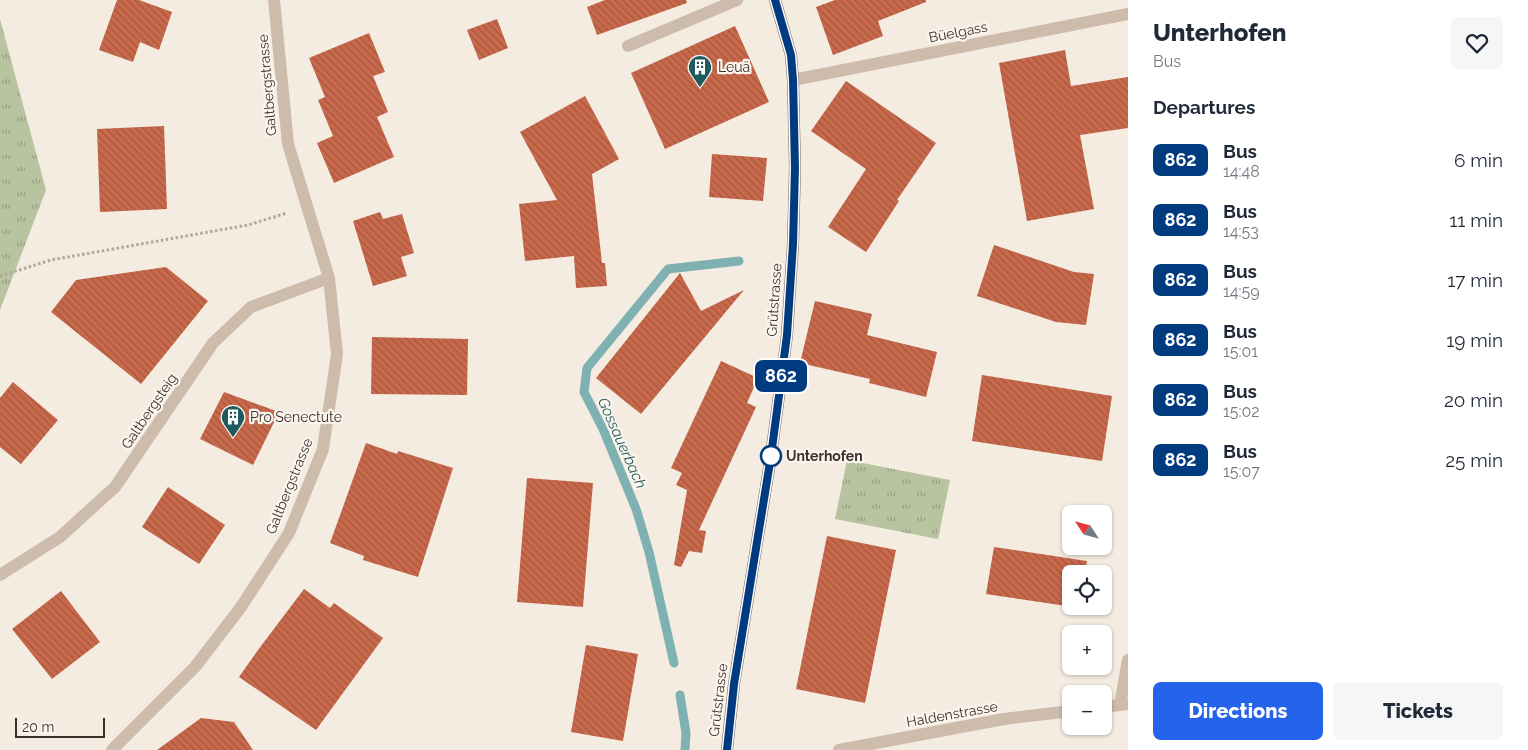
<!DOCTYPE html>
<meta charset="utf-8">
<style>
body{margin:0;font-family:Raleway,sans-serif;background:#f6f6f7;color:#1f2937;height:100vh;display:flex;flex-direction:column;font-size:19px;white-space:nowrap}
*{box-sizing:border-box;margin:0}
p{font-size:16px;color:#747a83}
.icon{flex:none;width:28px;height:28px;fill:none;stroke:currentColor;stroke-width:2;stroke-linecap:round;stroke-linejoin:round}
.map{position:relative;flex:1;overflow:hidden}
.drawer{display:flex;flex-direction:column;background:#fff;width:400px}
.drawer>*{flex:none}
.badge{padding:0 10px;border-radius:8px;font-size:18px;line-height:32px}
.needle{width:32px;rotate:306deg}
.tools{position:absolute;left:1062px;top:505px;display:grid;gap:10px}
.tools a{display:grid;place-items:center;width:50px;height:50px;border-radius:8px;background:#fff;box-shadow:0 1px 4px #0004;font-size:25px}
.scale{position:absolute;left:15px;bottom:12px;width:90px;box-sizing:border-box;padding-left:5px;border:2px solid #3b302b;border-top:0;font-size:14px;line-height:18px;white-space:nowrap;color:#3b302b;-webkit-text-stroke:4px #fbf5ee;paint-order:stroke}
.map>.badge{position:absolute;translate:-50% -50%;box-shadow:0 0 0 2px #fff}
h2{padding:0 25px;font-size:19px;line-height:45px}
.round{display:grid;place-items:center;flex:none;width:52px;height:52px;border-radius:8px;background:#f6f6f7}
.summary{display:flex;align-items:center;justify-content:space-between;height:85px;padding:0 25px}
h1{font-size:24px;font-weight:800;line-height:38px}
.button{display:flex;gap:10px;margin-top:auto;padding:10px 25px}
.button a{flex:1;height:58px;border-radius:8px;background:#2563eb;color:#fff;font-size:20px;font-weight:800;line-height:58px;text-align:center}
.button a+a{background:#f6f6f7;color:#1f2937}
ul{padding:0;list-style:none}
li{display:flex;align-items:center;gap:15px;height:60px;padding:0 25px}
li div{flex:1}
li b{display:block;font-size:19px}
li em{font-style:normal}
li .badge{min-width:55px;font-weight:700;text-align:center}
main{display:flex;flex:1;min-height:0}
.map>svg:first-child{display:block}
.grass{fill:url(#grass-tufts)}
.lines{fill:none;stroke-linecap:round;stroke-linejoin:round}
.stream{stroke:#7fb0b2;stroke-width:9}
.building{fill:url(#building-back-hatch)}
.path{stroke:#b9a596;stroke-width:3;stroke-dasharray:2.5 2.5;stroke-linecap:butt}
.minor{stroke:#cdbbac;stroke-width:12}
.major{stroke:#7d675c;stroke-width:12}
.line-casing{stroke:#fff;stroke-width:11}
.line{stroke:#003b80;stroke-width:8}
.stop-dot{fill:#fff;stroke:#003b80;stroke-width:2.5}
.labels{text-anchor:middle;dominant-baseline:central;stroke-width:4.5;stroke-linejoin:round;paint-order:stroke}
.street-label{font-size:14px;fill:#3b302b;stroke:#fbf5ee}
.poi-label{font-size:14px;fill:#3b302b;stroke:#fbf5ee;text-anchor:start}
.stop-label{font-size:14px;font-weight:bold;fill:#3b302b;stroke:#fbf5ee;text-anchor:start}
.water-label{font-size:15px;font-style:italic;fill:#1f5a5e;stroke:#fbf5ee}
</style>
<main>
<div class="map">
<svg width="1128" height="750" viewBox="0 0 1128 750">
<defs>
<pattern id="grass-tufts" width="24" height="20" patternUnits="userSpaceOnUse" patternTransform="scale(1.25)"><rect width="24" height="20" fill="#b8c4a0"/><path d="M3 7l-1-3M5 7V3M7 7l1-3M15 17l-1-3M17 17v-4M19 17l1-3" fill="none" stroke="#97a083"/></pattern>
<pattern id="building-back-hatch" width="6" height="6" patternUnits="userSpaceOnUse" patternTransform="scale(1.25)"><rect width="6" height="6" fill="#c8694b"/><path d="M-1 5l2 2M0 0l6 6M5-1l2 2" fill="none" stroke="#a4573f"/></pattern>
</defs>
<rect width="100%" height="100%" fill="#f4ebe1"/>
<path class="grass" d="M0,19L46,190L0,310Z
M847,460L950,480L938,539L835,519Z"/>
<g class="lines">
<path class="stream" d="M674,663L649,552L636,509L603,429L584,392L587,368L668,269L739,261
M680,695L686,733L685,750"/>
</g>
<path class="building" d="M117,0H139L172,12L159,50L140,42L133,62L99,50Z
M605,0H686L687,3L597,35L587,7Z
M835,0H926V2L878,21L883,36L833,55L816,7Z
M497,19L508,48L479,60L467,30Z
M735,26L769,102L665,149L631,73Z
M369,33L385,72L373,76L388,112L377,117L394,157L334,183L317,143L333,136L318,100L325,97L309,58Z
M1065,50L1071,86L1128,77V128L1080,135L1094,209L1027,221L999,63Z
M846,81L936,143L897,200L899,201L866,252L828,227L866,169L811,131Z
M585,96L619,159L592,174L602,263H605L607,286L576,288L574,256L525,261L519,204L557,200L520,132Z
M164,126L167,209L100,212L97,129Z
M712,154L767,158L763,201L709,197Z
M380,212L383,219L402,214L414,253L401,257L407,276L373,286L353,221Z
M994,245L1074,272L1094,274L1086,325L1056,322L977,296Z
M166,267L208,301L141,384L51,312L76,280Z
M680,273L701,311L744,290L641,414L596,378Z
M815,301L872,314L867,335L937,352L926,397L869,383L870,379L800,363Z
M372,337L468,339L467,395L371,394Z
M721,361L758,378L747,403L756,407L699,530L706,531L702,553L689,551L681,567L674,565L687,490L676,485L682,473L671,468Z
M982,375L1112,396L1102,461L972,441Z
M13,382L58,420L21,464L0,447V398Z
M224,392L279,412L253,465L200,439Z
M366,443L397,454L398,451L453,468L418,577L363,560L364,556L330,543Z
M527,478L593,483L583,607L517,602Z
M168,487L225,525L199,564L142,527Z
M827,536L896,550L865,703L796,689Z
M994,547L1087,561L1085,574H1071V606H1080V608L986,594Z
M304,589L330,608L334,603L383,638L316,730L239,677L258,650Z
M61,591L100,642L52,679L12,629Z
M586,645L638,654L623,741L571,732Z
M201,718L234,722L253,750H157Z"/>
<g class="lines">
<path class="path" d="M0,276L51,260L248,225L287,213"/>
<path class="minor" d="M628,46L737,0
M793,80L1128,14
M0,575L60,537L115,487L213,343L251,307L329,278
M1120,705L1128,660
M1104,707L1128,704
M112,750L195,667L241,607L289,533L323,449L337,354L329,278L288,144L274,0
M839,750L1004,719L1071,711"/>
<path class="major" d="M727,750L734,684L771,456L787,335L793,244L795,168L793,80L791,55L775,0"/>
</g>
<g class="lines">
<g class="line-casing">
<path id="line" d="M727,750L734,684L771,456L787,335L793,244L795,168L793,80L791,55L775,0"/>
</g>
<use href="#line" class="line"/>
</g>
<defs>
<g id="building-pin" transform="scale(1.25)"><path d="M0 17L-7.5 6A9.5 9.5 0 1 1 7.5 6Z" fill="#1f5a5e" stroke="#fbf5ee"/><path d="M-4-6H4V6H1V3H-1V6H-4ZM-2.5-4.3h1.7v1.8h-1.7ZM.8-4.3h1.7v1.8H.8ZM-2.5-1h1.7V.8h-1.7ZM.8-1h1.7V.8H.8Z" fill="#fff"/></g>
</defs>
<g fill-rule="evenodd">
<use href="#building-pin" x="700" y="67"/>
<use href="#building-pin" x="233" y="417"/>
</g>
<circle class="stop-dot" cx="771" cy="456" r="10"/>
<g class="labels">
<g class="street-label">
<text transform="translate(958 32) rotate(-11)">Büelgass</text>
<text transform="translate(267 85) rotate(-95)">Galtbergstrasse</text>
<text transform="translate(774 300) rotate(-86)">Grütstrasse</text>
<text transform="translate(149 411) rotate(-56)">Galtbergsteig</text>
<text transform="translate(289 486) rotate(-68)">Galtbergstrasse</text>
<text transform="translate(718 700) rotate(-83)">Grütstrasse</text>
<text transform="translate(952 714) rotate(-10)">Haldenstrasse</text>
</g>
<g class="poi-label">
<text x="718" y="67">Leuä</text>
<text x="250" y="417">Pro Senectute</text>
</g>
<g class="stop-label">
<text x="786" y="456">Unterhofen</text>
</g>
<g class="water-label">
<text transform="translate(622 443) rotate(66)">Gossauerbach</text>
</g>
</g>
</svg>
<div class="tools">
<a><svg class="needle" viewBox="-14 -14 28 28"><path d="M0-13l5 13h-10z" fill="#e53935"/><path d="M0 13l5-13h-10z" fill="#747a83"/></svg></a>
<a><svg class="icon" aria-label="locate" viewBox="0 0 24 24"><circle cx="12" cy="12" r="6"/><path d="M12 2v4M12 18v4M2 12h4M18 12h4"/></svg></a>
<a>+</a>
<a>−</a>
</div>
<div class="scale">20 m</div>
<b class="badge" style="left:781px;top:376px;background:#003b80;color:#fff">862</b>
</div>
<section class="drawer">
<div class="summary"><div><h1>Unterhofen</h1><p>Bus</p></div><a class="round"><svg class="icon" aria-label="heart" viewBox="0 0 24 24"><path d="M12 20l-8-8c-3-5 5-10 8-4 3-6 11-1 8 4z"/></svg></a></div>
<h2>Departures</h2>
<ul>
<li><span class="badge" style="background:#003b80;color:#fff">862</span><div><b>Bus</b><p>14:48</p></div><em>6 min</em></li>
<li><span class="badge" style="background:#003b80;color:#fff">862</span><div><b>Bus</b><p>14:53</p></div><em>11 min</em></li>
<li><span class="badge" style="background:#003b80;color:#fff">862</span><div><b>Bus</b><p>14:59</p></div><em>17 min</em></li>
<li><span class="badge" style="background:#003b80;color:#fff">862</span><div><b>Bus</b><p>15:01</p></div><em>19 min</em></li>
<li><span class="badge" style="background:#003b80;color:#fff">862</span><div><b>Bus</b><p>15:02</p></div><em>20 min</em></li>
<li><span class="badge" style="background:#003b80;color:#fff">862</span><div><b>Bus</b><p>15:07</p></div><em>25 min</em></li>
</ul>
<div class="button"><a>Directions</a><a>Tickets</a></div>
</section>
</main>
